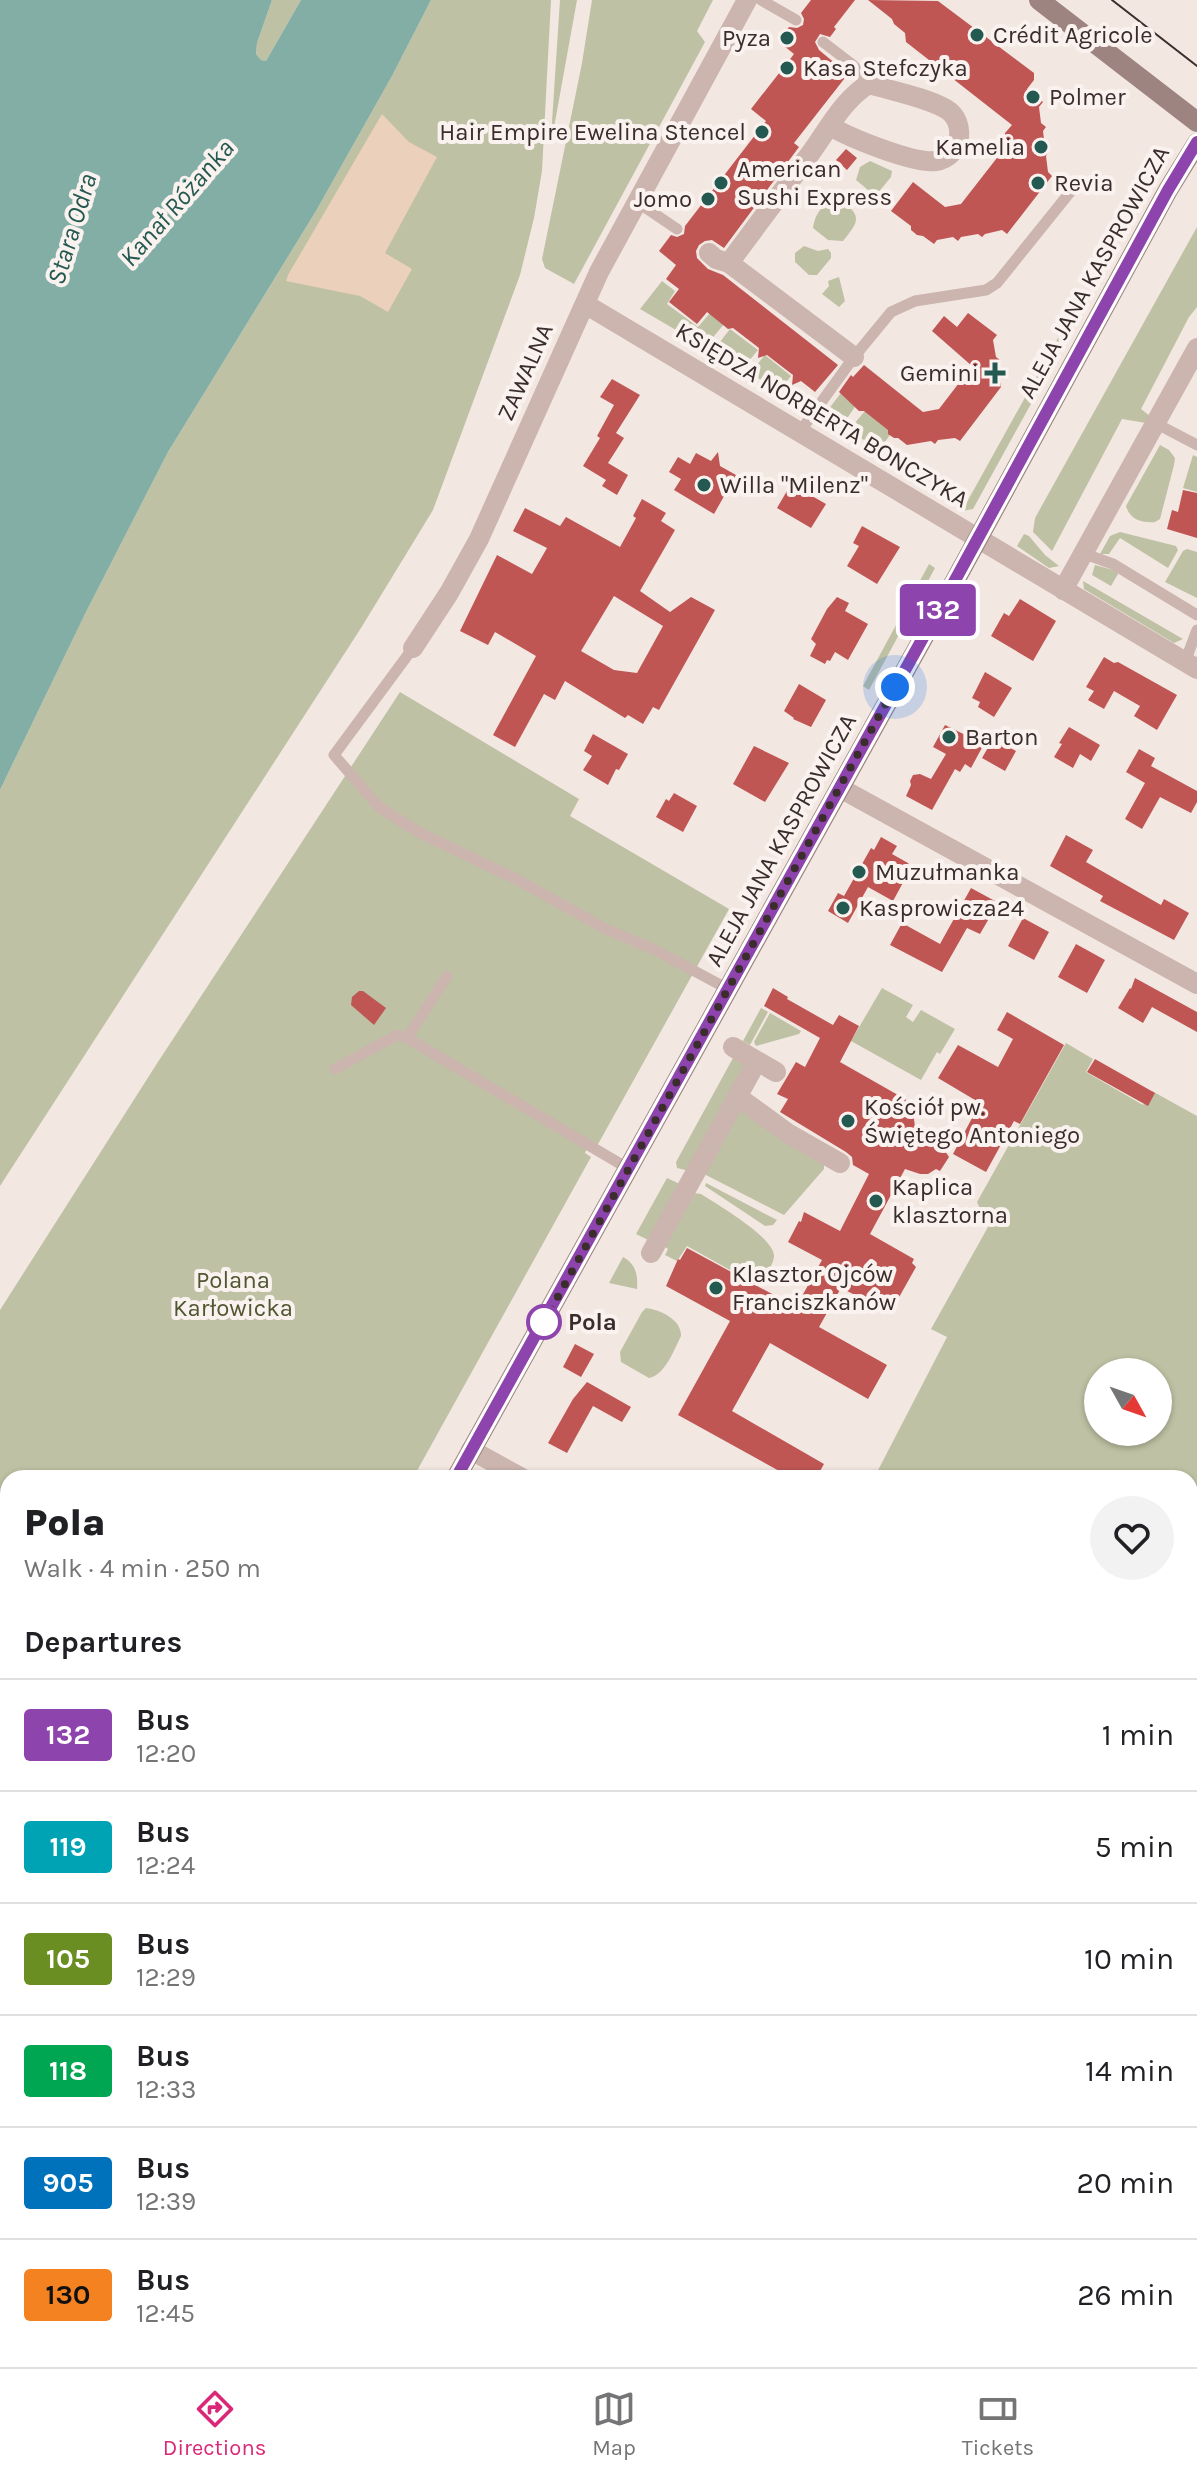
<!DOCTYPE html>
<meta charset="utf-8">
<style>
body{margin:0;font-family:Karla,sans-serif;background:#f2f2f2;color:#202124;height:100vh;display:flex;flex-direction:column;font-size:30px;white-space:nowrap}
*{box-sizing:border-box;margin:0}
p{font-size:26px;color:#757577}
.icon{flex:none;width:44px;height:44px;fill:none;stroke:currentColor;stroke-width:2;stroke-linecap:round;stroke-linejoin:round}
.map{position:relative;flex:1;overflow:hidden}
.drawer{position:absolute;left:0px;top:1470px;width:1198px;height:898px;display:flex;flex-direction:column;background:#fff;border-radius:24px 24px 0 0;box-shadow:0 2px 6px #0004}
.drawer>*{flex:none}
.badge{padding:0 16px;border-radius:6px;font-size:28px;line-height:52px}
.needle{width:52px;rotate:130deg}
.tools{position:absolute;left:1084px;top:1358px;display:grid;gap:16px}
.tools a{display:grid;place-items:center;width:88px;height:88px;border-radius:50%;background:#fff;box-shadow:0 2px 6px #0004;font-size:40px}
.you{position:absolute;width:40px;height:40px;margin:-20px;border:6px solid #fff;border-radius:50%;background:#1a73e8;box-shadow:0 0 0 12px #1a73e833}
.map>.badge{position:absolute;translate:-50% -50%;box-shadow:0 0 0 4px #fff}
h2{padding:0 24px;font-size:30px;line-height:72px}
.round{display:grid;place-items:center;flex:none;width:84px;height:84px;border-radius:42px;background:#f2f2f2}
.head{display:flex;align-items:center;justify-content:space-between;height:136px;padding:0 24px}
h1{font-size:38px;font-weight:800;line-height:60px}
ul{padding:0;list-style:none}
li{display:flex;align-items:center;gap:24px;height:112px;padding:0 24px;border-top:2px solid #e0e0e0}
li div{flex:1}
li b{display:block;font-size:30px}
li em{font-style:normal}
li .badge{min-width:88px;font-weight:700;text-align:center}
.dock{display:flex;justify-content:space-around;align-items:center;height:112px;border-top:2px solid #e0e0e0;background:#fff;font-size:22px;color:#757577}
.dock a{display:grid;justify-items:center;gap:4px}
.dock .active{color:#db2777}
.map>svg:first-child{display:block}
.green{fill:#bec1a3;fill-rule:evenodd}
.sand{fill:#ebd0bc}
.water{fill:#83aea6}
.building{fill:#bf5654;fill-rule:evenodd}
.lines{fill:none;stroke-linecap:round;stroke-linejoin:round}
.lane{stroke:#cbb5ae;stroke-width:11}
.street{stroke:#cbb5ae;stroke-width:20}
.secondary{stroke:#9e8480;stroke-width:20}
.tram{stroke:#3a2d2c;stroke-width:2}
.line-casing{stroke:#fff;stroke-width:18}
.line{stroke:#8e44ad;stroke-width:12}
.walk{stroke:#3a2d2c;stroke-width:8;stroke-dasharray:0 14.4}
.poi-dot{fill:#245951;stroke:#faf2ef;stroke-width:3}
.stop-dot{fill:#fff;stroke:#8e44ad;stroke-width:4}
.labels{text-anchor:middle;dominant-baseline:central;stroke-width:8;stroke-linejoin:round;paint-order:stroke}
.poi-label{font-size:24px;fill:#3a2d2c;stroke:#faf2ef;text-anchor:start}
.street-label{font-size:24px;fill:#3a2d2c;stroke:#faf2ef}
.park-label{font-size:24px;fill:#515731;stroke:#faf2ef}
.stop-label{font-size:24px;font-weight:bold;fill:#3a2d2c;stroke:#faf2ef;text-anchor:start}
.water-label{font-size:26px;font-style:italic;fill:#245951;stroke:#faf2ef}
</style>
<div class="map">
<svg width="1197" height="2367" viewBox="0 0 1197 2367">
<rect width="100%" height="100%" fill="#f3e7e2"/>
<path class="green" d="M272,0H301L266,61L261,60L256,54L257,43Z
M431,0H551L542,171L534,218L520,275L433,510L361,628L0,1186V790L86,612L168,452L316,211L392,76Z
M560,0H577L553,133L552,122Z
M592,0H713L697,31L705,42L574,284L545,268L542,259L582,63Z
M870,161L892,171L891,177L877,194H873L856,180L860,167Z
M842,200C862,217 859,221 843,241L828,240L813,228C815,215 822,201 837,205Z
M1197,227V307L1189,317L1141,409L1150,416L1146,423L1122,419L1052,551L1033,532L1035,518Z
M804,246L818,251L828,249L831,253V258L817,275H809L795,262V253Z
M839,277L845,301L839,307L822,294L829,286L828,281Z
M662,281L675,291L667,304L698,327L710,313L724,324L705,347L640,309Z
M730,329L758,350L743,368L713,351Z
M1058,338L1063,341L1054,362L973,509L962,511Z
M765,355L791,376L779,391L750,373Z
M841,393L856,405L842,426L824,415Z
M865,411L892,432L880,449L848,431Z
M1160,445L1169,450L1175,458L1174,465L1160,519L1155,522C1142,523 1130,520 1126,506Z
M1193,455L1197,457V492L1183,488Z
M1120,532L1176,546L1178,550L1168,568L1120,538L1109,554H1100L1110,536Z
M1024,534L1029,536L1045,555L1059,566L1049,568L1017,546Z
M1187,549L1197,552V598L1165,582L1183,551Z
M929,564L935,568L869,690L863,686Z
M1095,565L1117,571L1118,574L1111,586L1092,575Z
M1083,581L1183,639L1174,643L1084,589Z
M400,692L579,799L570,816L729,909L597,1146H588L585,1153L591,1157L413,1478H8V1939L0,1953V1310L156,1065Z
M882,988L913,1005L906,1017L913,1022L921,1010L955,1029L940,1054L937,1052L921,1080L851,1041Z
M761,1008L768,1012L750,1045L743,1041Z
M770,1013L801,1031L799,1034L756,1046L754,1042Z
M1066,1043L1093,1059L1086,1072L1143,1105L1152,1091L1197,1116V1719L1190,1715V1478H874L947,1337L931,1329L988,1227L977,1202ZM1098,1372H1158V1432H1098Z
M733,1058L748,1066L689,1171L677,1168L676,1162Z
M740,1107L824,1165V1169L784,1215L702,1173Z
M667,1178L684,1186L652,1242L636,1234Z
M706,1183L777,1220L773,1225L765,1226L705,1186Z
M694,1193L701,1194C716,1204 776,1238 774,1257C773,1266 763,1278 759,1286L687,1246L677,1261L665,1255L668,1249L662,1245Z
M623,1257C636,1264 638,1275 637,1289L609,1283Z
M646,1308C661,1310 682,1320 681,1336C674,1350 665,1375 649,1378L621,1362L620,1352L642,1312Z"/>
<path class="sand" d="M382,114L409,142L437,157L385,253L412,269L388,312L360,296L286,281L288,275Z"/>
<path class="water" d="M0,0H272L257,43L256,54L261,60L266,61L301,0H431L392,76L316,211L168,452L86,612L0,790Z"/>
<path class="building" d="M811,0H855L834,27L836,29L830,37L820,34L815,42L819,50L848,74L794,143L799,147L724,248L712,240L705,241L699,245L696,251L697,258L708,269L723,275L838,365L815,392L801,381L792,385L793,375L767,355L758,358L759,348L733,328L728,329L707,312L697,324L669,302L679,289L666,279L676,265L659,251L671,235L677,237L684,234L685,226L766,121L751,109L794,54L778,41L789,27L797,28L803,25L804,19L801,13Z
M868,0L938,1L1034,73V80L1027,89L1043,102L1039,107L1041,123L1046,127L1043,131L1045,148L1049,151L1046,156L1048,172L1052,176L1007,234L1002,230L985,234L982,237L978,234L961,237L958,241L953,237L937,240L934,244L923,236L917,235L911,230V226L891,211L913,182L945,207L961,204L1007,145L1005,133L1012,125L906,42L905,33L894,24L892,19Z
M846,149L857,158L847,170L836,160Z
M968,313L997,335L993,340L996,357L1000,360L997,364L1001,387L960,441L955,438L938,440L935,444L931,441L907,445L898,438H894L888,434V430L864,411H859L839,392L851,375L853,377L864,365L923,412L939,409L972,366L932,331L944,316L957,327Z
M612,379L640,395L616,433L624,438L608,463L628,475L617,495L602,486L606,480L583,466L600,438L597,436L614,405L600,397Z
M718,452L720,466L736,475L714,514L674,490L681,479L669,472L678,457L690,464L696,453L711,461Z
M791,484L826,504L811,528L777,508Z
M1183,490L1197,493V538L1167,529L1172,510L1178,512Z
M642,499L666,513L661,521L675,530L640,591L670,612L691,597L715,610L659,710L653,707L643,724L628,715L625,718L565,681L555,700L544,694L515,747L493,735L536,656L495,632L488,645L460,631L497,555L532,574L547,548L513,531L525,508L560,526L566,517L620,547L636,518L633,516ZM614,596L663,626L637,673L614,670L581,651Z
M862,526L900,547L877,584L847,566L859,546L853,543Z
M837,597L849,603L845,611L868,624L848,660L835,652L830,661L827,660L825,664L810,656L816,644L811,639L827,609Z
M1020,599L1056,621L1033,661L991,636L1004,613L1009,616Z
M1104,657L1114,663L1118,662L1177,695L1157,730L1134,716L1140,706L1114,691L1104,709L1088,700L1094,691L1086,687Z
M985,672L1012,688L994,717L978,707L980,702L972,698Z
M799,684L826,700L811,727L793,719L794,718L784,711Z
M945,725L984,744L971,768L965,764L960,772L955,769L932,810L906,796L911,785L910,781L913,775L920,774L931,779L946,754L933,747Z
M1069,727L1100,745L1091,761L1080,754L1073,768L1054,757L1062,744L1059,743Z
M593,734L628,754L619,770L616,769L608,785L583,770L592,756L584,751Z
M993,739L1016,751L1005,771L982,758Z
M754,746L789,763L765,802L733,784Z
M1139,749L1155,758L1151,766L1197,791V802L1191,813L1160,797L1142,829L1125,819L1145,783L1126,772Z
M674,793L697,806L683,832L656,817L666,799L669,801Z
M1066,835L1093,850L1086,862L1161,905L1164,899L1189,913L1174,940L1100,901L1103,896L1050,866Z
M881,837L897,846L892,854L908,863L911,868L893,901L868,887L848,923L828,911L838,893L844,896L871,848L874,850Z
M971,888L995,901V908L980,934L967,928L942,972L890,945L902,923L940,944Z
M1023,918L1049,932L1034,960L1008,946Z
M1076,944L1105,960L1087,993L1058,977Z
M1135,978L1197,1012V1032L1152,1007L1143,1023L1118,1008L1130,988L1131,989Z
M773,988L788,997L787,999L833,1025L839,1015L859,1026L840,1062L912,1103L915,1127L936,1137L949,1157L940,1171L936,1169L928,1174H920L905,1169L870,1234L914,1259L912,1263L916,1267L893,1308L889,1306L885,1310L841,1288L819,1327L887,1365L868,1399L770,1343L732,1411L824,1464L816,1478H792L678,1415L730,1321L666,1286L678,1259L680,1260L687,1248L796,1307L822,1260L788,1242L799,1221L801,1222L804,1212L840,1231L869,1174L853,1165L852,1157L846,1152L780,1112L788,1099L777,1094L796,1062L805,1067L820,1038L764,1006Z
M359,991H363L386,1008L374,1025L351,1005L352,997Z
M1007,1012L1064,1045L1020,1124L1014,1121L986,1172L953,1154L980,1103L938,1078L958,1045L998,1067L1013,1039L997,1030Z
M1095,1059L1155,1093L1148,1106L1087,1072Z
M575,1344L594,1354L581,1377L563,1367Z
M587,1382L631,1407L622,1422L593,1406L567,1453L548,1443L573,1399Z"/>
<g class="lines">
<path class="lane" d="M761,0L796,20
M823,42L853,65L869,84
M637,202L677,229
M1155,423L1197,445
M799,433L854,357L891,312L915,301L986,290L997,283L1071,191
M1082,553L1113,564L1197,615
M413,648L334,755L379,807L420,833L518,880L606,929L657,951L728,989
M1185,662L1197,630
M447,976L407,1038L629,1169
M335,1069L397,1035L407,1038"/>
<path class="street" d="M709,253L716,259L729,263L854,357
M729,263C756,227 783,190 810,154C827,131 844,98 869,84C892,91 925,97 946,109C968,122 961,158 936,161C914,164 850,138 830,126
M585,304L1197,669
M1063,590L1197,348
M413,648L449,593L479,539L599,272L747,0
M840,788L1197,984
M733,1047L776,1072
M738,1097L789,1134L840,1163
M651,1253L757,1061
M471,1450L522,1478
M1190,1848L1197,1850
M1190,2357L1197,2361
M220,2360L232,2367
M708,2360L720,2367
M286,2367L291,2360
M498,2367L503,2360
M639,2367L643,2360
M849,2367L853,2360"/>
<path class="secondary" d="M1039,0L1197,122
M456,1478L956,579L1168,190L1197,143
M0,2300L8,2286"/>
<path class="tram" d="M1112,0L1197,66"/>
</g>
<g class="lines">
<g class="line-casing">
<path id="line" d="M456,1478L959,573L1168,190L1197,142"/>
</g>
<use href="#line" class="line"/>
<path class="walk" d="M544,1322L895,687"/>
</g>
<g class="poi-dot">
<circle cx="977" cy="35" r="8"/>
<circle cx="787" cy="38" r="8"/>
<circle cx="787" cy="68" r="8"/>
<circle cx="1033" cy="97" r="8"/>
<circle cx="762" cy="132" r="8"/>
<circle cx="1041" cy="147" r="8"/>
<circle cx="721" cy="183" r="8"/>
<circle cx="1038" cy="183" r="8"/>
<circle cx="708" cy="199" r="8"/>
<path d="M991 361h8v8h8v8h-8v8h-8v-8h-8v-8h8z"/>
<circle cx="704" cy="485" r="8"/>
<circle cx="949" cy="737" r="8"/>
<circle cx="859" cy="872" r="8"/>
<circle cx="843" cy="908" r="8"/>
<circle cx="848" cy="1121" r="8"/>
<circle cx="876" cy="1201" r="8"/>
<circle cx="716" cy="1288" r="8"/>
</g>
<circle class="stop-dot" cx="544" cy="1322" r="16"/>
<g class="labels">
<g class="poi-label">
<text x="993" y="35">Crédit Agricole</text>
<text x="771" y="38" text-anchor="end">Pyza</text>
<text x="803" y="68">Kasa Stefczyka</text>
<text x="1049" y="97">Polmer</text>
<text x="746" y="132" text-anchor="end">Hair Empire Ewelina Stencel</text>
<text x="1025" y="147" text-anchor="end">Kamelia</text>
<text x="737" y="169">American<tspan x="737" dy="28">Sushi Express</tspan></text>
<text x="1054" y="183">Revia</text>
<text x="692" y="199" text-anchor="end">Jomo</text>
<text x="979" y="373" text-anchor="end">Gemini</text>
<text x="720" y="485">Willa "Milenz"</text>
<text x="965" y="737">Barton</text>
<text x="875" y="872">Muzułmanka</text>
<text x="859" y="908">Kasprowicza24</text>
<text x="864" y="1107">Kościół pw.<tspan x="864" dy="28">Świętego Antoniego</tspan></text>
<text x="892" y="1187">Kaplica<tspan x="892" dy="28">klasztorna</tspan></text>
<text x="732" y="1274">Klasztor Ojców<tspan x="732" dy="28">Franciszkanów</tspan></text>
</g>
<g class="street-label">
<text transform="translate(1094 272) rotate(-61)">ALEJA JANA KASPROWICZA</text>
<text transform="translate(525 372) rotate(-66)">ZAWALNA</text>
<text transform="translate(822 415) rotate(31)">KSIĘDZA NORBERTA BONCZYKA</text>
<text transform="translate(781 840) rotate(-61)">ALEJA JANA KASPROWICZA</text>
</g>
<g class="park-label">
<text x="233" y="1280">Polana<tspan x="233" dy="28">Karłowicka</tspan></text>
</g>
<g class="stop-label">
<text x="568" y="1322">Pola</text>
</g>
<g class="water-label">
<text transform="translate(177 203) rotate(-49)">Kanał Różanka</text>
<text transform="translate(72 229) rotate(-73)">Stara Odra</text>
</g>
</g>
</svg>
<div class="tools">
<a><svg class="needle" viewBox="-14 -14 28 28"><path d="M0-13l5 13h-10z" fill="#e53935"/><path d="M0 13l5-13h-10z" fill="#757577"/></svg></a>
</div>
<div class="you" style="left:895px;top:687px"></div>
<b class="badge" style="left:938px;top:610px;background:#8e44ad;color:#fff">132</b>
<section class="drawer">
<div class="head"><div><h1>Pola</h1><p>Walk · 4 min · 250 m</p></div><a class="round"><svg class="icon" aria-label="heart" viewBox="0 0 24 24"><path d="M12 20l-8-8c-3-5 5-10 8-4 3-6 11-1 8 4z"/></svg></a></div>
<h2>Departures</h2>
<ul>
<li><span class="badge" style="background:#8e44ad;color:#fff">132</span><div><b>Bus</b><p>12:20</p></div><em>1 min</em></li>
<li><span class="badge" style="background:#00a3b4;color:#fff">119</span><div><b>Bus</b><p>12:24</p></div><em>5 min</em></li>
<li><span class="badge" style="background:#6b8e23;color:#fff">105</span><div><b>Bus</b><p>12:29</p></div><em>10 min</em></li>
<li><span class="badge" style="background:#00a651;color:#fff">118</span><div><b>Bus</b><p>12:33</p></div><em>14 min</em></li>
<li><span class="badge" style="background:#0072bc;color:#fff">905</span><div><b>Bus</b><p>12:39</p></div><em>20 min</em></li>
<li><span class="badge" style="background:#f58220;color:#111">130</span><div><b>Bus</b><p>12:45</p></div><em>26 min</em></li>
</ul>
</section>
</div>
<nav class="dock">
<a class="active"><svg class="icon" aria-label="directions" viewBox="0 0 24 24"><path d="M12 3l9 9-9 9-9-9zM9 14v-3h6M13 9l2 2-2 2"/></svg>Directions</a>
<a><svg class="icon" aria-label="map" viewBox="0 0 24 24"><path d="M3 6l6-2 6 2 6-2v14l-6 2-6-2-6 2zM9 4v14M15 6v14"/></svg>Map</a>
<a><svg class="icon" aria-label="tickets" viewBox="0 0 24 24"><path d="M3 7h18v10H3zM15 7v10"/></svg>Tickets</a>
</nav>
